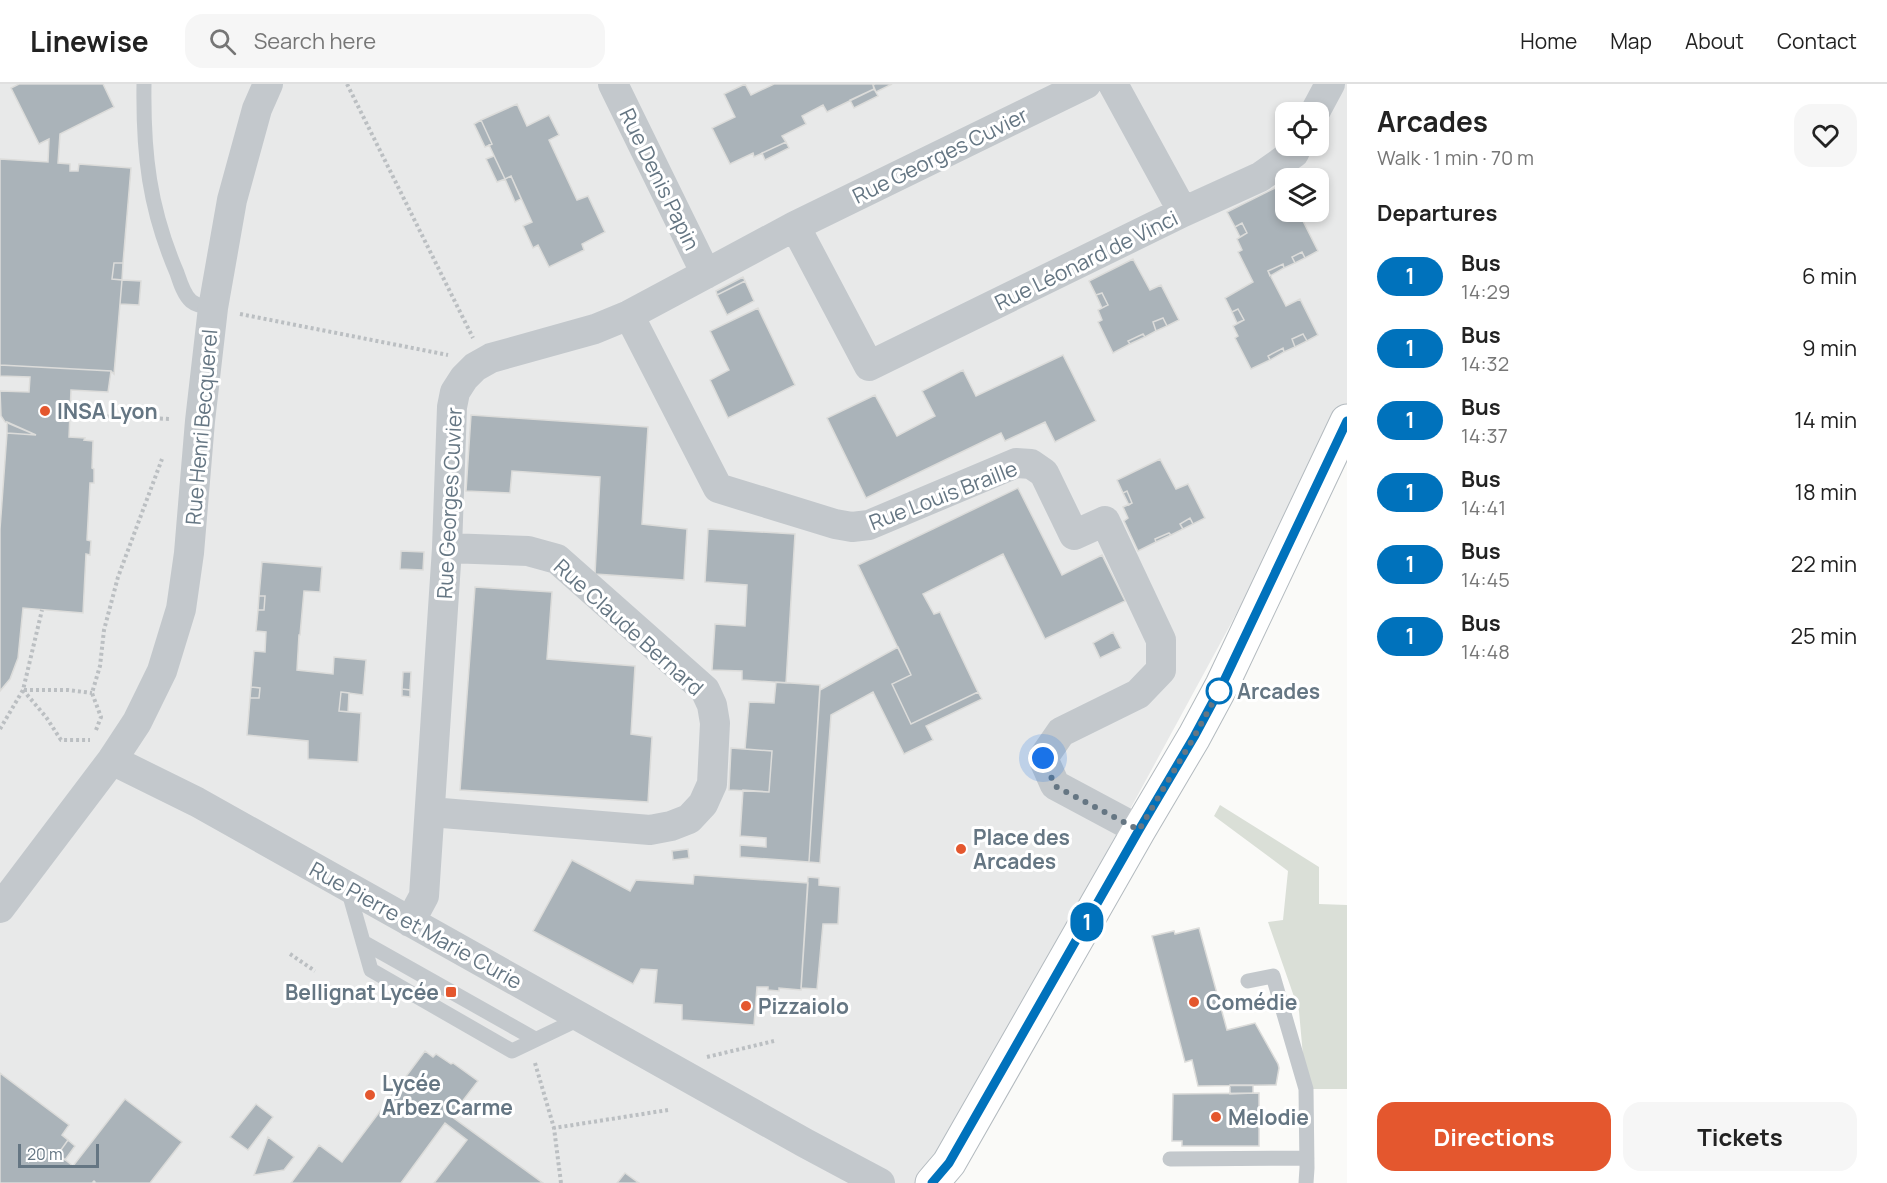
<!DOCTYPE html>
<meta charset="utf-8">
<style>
body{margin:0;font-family:Manrope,sans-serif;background:#f6f6f6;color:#222;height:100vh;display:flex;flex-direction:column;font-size:22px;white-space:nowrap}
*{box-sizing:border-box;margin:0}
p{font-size:20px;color:#767676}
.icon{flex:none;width:33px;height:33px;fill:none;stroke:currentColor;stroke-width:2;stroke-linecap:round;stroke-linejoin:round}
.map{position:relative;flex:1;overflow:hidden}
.side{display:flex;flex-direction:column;background:#fff;width:540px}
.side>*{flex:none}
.badge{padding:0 12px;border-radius:20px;font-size:21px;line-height:39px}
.tools{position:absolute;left:1275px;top:18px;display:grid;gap:12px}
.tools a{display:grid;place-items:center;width:54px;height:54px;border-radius:12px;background:#fff;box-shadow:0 3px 9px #0003;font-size:30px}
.scale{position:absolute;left:18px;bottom:15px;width:81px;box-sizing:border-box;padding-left:6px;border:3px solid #657683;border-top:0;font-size:16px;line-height:21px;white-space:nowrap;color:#657683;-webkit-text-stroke:4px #fff;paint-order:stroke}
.you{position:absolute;width:30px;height:30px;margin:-15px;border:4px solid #fff;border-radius:50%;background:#1a73e8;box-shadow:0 0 0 9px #1a73e833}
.map>.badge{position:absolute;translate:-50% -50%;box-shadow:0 0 0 3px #fff}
h2{padding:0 30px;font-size:22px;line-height:54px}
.round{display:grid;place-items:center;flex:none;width:63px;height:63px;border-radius:18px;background:#f6f6f6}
.headline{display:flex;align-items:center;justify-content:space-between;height:102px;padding:0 30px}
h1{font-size:28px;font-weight:700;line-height:45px}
.cta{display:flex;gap:12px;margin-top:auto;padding:12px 30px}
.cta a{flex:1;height:69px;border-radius:18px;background:#e4572e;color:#fff;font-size:24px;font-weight:700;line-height:69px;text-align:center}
.cta a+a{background:#f6f6f6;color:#222}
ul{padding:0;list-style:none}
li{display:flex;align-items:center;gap:18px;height:72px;padding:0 30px}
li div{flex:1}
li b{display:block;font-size:22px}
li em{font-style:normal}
li .badge{min-width:66px;font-weight:700;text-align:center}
header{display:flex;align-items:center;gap:36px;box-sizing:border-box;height:84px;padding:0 30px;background:#fff;border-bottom:2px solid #e0e0e0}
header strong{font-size:28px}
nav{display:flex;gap:33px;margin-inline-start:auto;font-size:21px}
.search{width:420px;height:54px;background:#f6f6f6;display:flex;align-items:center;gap:15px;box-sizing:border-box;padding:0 21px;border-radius:18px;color:#767676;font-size:22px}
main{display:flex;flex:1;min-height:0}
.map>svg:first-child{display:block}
.built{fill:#e8e9e9;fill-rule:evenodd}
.green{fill:#dadfd7}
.building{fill:#aab3b9;stroke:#dcdcda;stroke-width:1.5}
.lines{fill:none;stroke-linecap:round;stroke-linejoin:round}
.secondary-casing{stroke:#b3babf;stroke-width:35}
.path{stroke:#bbbfc2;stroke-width:4;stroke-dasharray:3 3;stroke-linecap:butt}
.lane{stroke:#c3c8cc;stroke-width:15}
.street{stroke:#c3c8cc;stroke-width:30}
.secondary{stroke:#fff;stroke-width:33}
.line-casing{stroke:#fff;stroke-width:14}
.line{stroke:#0072bc;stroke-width:9}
.walk{stroke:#657683;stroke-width:6;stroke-dasharray:0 10.8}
.poi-dot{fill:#e4572e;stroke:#fff;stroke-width:2}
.stop-dot{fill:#fff;stroke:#0072bc;stroke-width:3}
.labels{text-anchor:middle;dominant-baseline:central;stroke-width:6;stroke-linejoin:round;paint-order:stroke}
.street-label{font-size:21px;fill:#657683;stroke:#fff}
.poi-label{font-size:21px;font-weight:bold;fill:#657683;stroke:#fff;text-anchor:start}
.stop-label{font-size:21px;font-weight:bold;fill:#657683;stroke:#fff;text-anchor:start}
</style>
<header>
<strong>Linewise</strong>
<div class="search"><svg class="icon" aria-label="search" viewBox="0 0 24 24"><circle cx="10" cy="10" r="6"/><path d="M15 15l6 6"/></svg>Search here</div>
<nav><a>Home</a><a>Map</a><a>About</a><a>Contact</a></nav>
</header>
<main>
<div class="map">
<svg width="1347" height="1099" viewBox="0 0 1347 1099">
<rect width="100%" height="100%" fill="#fafaf8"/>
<path class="built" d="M0,0H1347V326L927,1099H0ZM1286,28H1318V62H1286ZM1286,94H1318V128H1286Z"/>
<path class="green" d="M1220,721L1319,783V820L1347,821V1005H1306L1299,927L1268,838L1283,836L1288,787L1214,732Z"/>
<path class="building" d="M19,0H103L114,23L60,50L58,79L70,80V87H78L79,80L131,84L123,179H114L112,195L122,196L114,290L111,287L0,281V75L48,78L49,55L39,60L11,4Z
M745,0L751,11L774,0H875L873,1L874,5L827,28L823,21L802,32L806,40L782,52L786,58L754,73L753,69L730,80L712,44L735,33L724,10Z
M875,0H892L876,8L873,1Z
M874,5L878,12L854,24L850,16Z
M517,20L527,42L549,31L559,51L549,56L577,116L588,112L605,148L582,160L584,166L549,183L538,161L533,164L523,142L532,138L511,92L505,95L489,61L492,60L481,36Z
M481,36L492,60L485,63L474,40Z
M786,58L789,64L765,76L762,69Z
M494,72L505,95L497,98L486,75Z
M511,92L521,115L515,118L505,95Z
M1275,104L1286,124V128H1288L1291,135L1300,131L1318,167L1305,174L1302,168L1292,173L1295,179L1284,184L1283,180L1268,187L1286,222L1300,215L1318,251L1307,257L1303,250L1292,255L1295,263L1284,268L1283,264L1268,272L1270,276L1251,285L1235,254L1238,252L1233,242L1244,236L1238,225L1232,228L1225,214L1253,198L1238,168L1242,166L1237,155L1247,149L1242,139L1235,143L1227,128Z
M1242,139L1247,149L1240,153L1235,143Z
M1302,168L1305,174L1295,179L1292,173Z
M1133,175L1150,206L1161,201L1179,236L1167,242L1163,234L1153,238L1156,247L1145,253L1143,250L1128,257L1130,260L1113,269L1098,238L1102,236L1098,226L1108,221L1102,209L1096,211L1089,197Z
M114,179H123L122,196L112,195Z
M1283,180L1284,184L1270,192L1268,187Z
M743,193L745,197L717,211L716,207Z
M122,196L141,197L139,221L120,220Z
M745,197L754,217L727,231L717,211Z
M1102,209L1108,221L1102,224L1096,211Z
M758,224L795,301L728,334L710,296L729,286L710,247Z
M1238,225L1244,236L1237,239L1232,228Z
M1163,234L1167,242L1156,247L1153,238Z
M1143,250L1145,253L1130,260L1128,257Z
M1303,250L1307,257L1295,263L1292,255Z
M1283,264L1284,268L1270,276L1268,272Z
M1063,271L1096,337L1055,358L1045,338L1005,357L1001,349L866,414L827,334L875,311L897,352L935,332L922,307L963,286L976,312Z
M0,281L111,287L108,308L71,306L69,353L85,354L84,356L93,357L92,384L94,385V399H90L87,456L91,457L90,471L86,470L83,529L23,524L18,574L10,595L0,607V445L7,349L36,351L5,338L1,332L0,307L29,308L30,293L0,292Z
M471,331L648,343L642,440L687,445L684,496L595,490L600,393L512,387L510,409L466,407Z
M7,338L36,351L7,349Z
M1160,375L1176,405L1188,400L1205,434L1193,440L1190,434L1180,440L1183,445L1171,451L1169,449L1155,455L1156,458L1138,467L1124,437L1128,434L1123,423L1132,419L1127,407L1123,409L1117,396Z
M1018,404L1062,491L1102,471L1125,517L1045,555L1003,470L923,510L934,530L940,528L978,608L911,640L892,600L911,591L858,481Z
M1127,407L1132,419L1129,421L1123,409Z
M1190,434L1193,440L1183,445L1180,440Z
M708,445L795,450L786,599L742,596V587L712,586L715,540L745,542L747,501L705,498Z
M1169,449L1171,451L1156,458L1155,455Z
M401,467L424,468L423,486L400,485Z
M262,478L322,483L320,508L304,507L300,551H299L297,586L333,590L334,573L366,576L363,611L341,608L339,627L361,629L358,678L308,675V657L247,651L250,614H259L260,604L251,603L254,567L265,568L266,548L256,547L258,526H264L265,512H259Z
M475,503L552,508L547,575L635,582L631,650L652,653L648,718L460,706Z
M259,512H265L264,526H258Z
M1113,548L1121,564L1100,574L1093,559Z
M898,563L911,591L892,600L911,640L978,608L982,615L926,642L933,656L904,670L873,608L831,631L820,779L809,778L820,606Z
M403,588H411L410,606L402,605Z
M776,598L820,601L809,778L740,773V761L766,763V754L740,752L743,706L769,708L772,667L745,665L749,618L774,619Z
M251,603L260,604L259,614H250Z
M402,605L410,606V613L402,612Z
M341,608L349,609L348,628L339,627Z
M731,664L772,667L769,708L729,706Z
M688,765L689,774L673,776L672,767Z
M572,776L630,807L636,796L693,800L694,791L808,799L801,906L779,904V907L768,906V903H757L754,941L682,936V921L654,919L657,886L641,885L633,900L533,847Z
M808,793L819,794V801L840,803L838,840H823L817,905L801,904Z
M1199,844L1227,946L1255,939L1278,980L1279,984L1276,1001L1198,1002L1192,976L1185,978L1152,852L1174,847L1175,850Z
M425,967L433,973L436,970L451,980L453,979L478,997L451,1032L543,1099H434L467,1056L445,1039L401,1099H291L319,1061L342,1078Z
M0,989L69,1041L62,1051L68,1056L58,1070L73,1082L125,1015L182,1058L150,1099H96L94,1097L92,1099H0Z
M1230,1001H1253V1009L1230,1010Z
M1259,1009V1062H1182V1057H1172L1173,1010Z
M256,1020L273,1033L248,1066L230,1053Z
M268,1053L294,1073L284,1086L254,1091Z
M68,1056L75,1062L65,1076L58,1070Z
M625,1089L639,1099H617Z"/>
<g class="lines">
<g class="secondary-casing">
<path id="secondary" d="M932,1099L949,1079L1139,746L1194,653L1222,601L1347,337"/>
</g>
<path class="path" d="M347,0L473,254
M240,230L448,271
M70,331L171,335
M23,606L46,633L61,656H90
M24,606H68L92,609
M0,645L23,606L42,526
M96,646L101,633L92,609L100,582L104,546L118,493L162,375
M290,870L315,887
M707,973L774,957
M535,979L554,1044
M561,1099L554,1044L668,1026"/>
<path class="lane" d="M144,0C143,69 149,124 177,189C180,198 184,211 191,217C197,222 206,223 213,224
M348,805L371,886L512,967L581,934
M363,858L535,955
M1248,897L1273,892L1306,1005L1307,1084L1306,1099
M1170,1075L1307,1074"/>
<path class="street" d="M613,0L706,190
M1086,0L795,142L869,282L1183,128L1260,93L1294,69L1297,62
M1113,0L1183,128
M1315,28L1330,0
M629,231L718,404L835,440L852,443L869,441L1016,379L1031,380L1044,389L1074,451L1105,437L1161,556V586L1138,610L1061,648L1043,674L1055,701L1139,746
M112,676L137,638L162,587L181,525L189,469L200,337L213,224L232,116L257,25L268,0
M430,728L650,746L671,742L689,735L703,720L712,700L715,639L712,621L705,606L557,475L528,467L447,464
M0,824L112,676L197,718L805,1059L880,1099
M410,838L424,812L447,464L452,323L455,308L464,294L475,283L491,274L595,245L629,231L795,142"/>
<use href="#secondary" class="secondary"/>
</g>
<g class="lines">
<g class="line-casing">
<path id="line" d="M932,1099L949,1079L1139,746L1194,653L1222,601L1347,337"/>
</g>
<use href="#line" class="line"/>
<path class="walk" d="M1043,674L1055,702L1139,746L1194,653L1219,607"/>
</g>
<g class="poi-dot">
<circle cx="45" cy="327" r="6"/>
<circle cx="961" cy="765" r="6"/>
<rect x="445" y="902" width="12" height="12" rx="3"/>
<circle cx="1194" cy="918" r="6"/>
<circle cx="746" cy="922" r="6"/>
<circle cx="370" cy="1011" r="6"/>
<circle cx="1216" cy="1033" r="6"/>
</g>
<circle class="stop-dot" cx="1219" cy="607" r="12"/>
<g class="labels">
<g class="street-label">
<text transform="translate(940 71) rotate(-26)">Rue Georges Cuvier</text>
<text transform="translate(660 95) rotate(64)">Rue Denis Papin</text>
<text transform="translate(1086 176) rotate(-26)">Rue Léonard de Vinci</text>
<text transform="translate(201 343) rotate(-85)">Rue Henri Becquerel</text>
<text transform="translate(943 411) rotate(-21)">Rue Louis Braille</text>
<text transform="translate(449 419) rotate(-87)">Rue Georges Cuvier</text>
<text transform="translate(629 543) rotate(42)">Rue Claude Bernard</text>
<text transform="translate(416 841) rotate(29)">Rue Pierre et Marie Curie</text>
</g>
<g class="poi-label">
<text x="57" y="327">INSA Lyon</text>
<text x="973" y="753">Place des<tspan x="973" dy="24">Arcades</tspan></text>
<text x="439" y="908" text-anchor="end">Bellignat Lycée</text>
<text x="1206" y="918">Comédie</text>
<text x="758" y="922">Pizzaiolo</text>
<text x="382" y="999">Lycée<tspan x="382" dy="24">Arbez Carme</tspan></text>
<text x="1228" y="1033">Melodie</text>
</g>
<g class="stop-label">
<text x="1237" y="607">Arcades</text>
</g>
</g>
</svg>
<div class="tools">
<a><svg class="icon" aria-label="locate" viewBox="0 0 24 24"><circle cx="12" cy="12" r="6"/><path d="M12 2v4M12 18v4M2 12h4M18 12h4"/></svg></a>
<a><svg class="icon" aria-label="layers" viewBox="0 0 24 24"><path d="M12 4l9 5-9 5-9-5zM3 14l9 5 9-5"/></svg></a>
</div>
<div class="scale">20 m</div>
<div class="you" style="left:1043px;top:674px"></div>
<b class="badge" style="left:1087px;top:838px;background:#0072bc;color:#fff">1</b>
</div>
<section class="side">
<div class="headline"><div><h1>Arcades</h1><p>Walk · 1 min · 70 m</p></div><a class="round"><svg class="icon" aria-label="heart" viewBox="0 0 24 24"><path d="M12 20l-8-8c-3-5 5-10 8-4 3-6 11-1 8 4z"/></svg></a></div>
<h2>Departures</h2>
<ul>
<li><span class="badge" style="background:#0072bc;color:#fff">1</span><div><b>Bus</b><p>14:29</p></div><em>6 min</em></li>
<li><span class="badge" style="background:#0072bc;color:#fff">1</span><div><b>Bus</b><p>14:32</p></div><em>9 min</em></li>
<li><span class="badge" style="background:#0072bc;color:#fff">1</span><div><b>Bus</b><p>14:37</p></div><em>14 min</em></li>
<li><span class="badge" style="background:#0072bc;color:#fff">1</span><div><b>Bus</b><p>14:41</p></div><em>18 min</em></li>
<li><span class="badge" style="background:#0072bc;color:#fff">1</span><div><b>Bus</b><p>14:45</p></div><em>22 min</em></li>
<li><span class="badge" style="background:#0072bc;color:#fff">1</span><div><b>Bus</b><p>14:48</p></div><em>25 min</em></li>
</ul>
<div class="cta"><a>Directions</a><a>Tickets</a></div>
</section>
</main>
